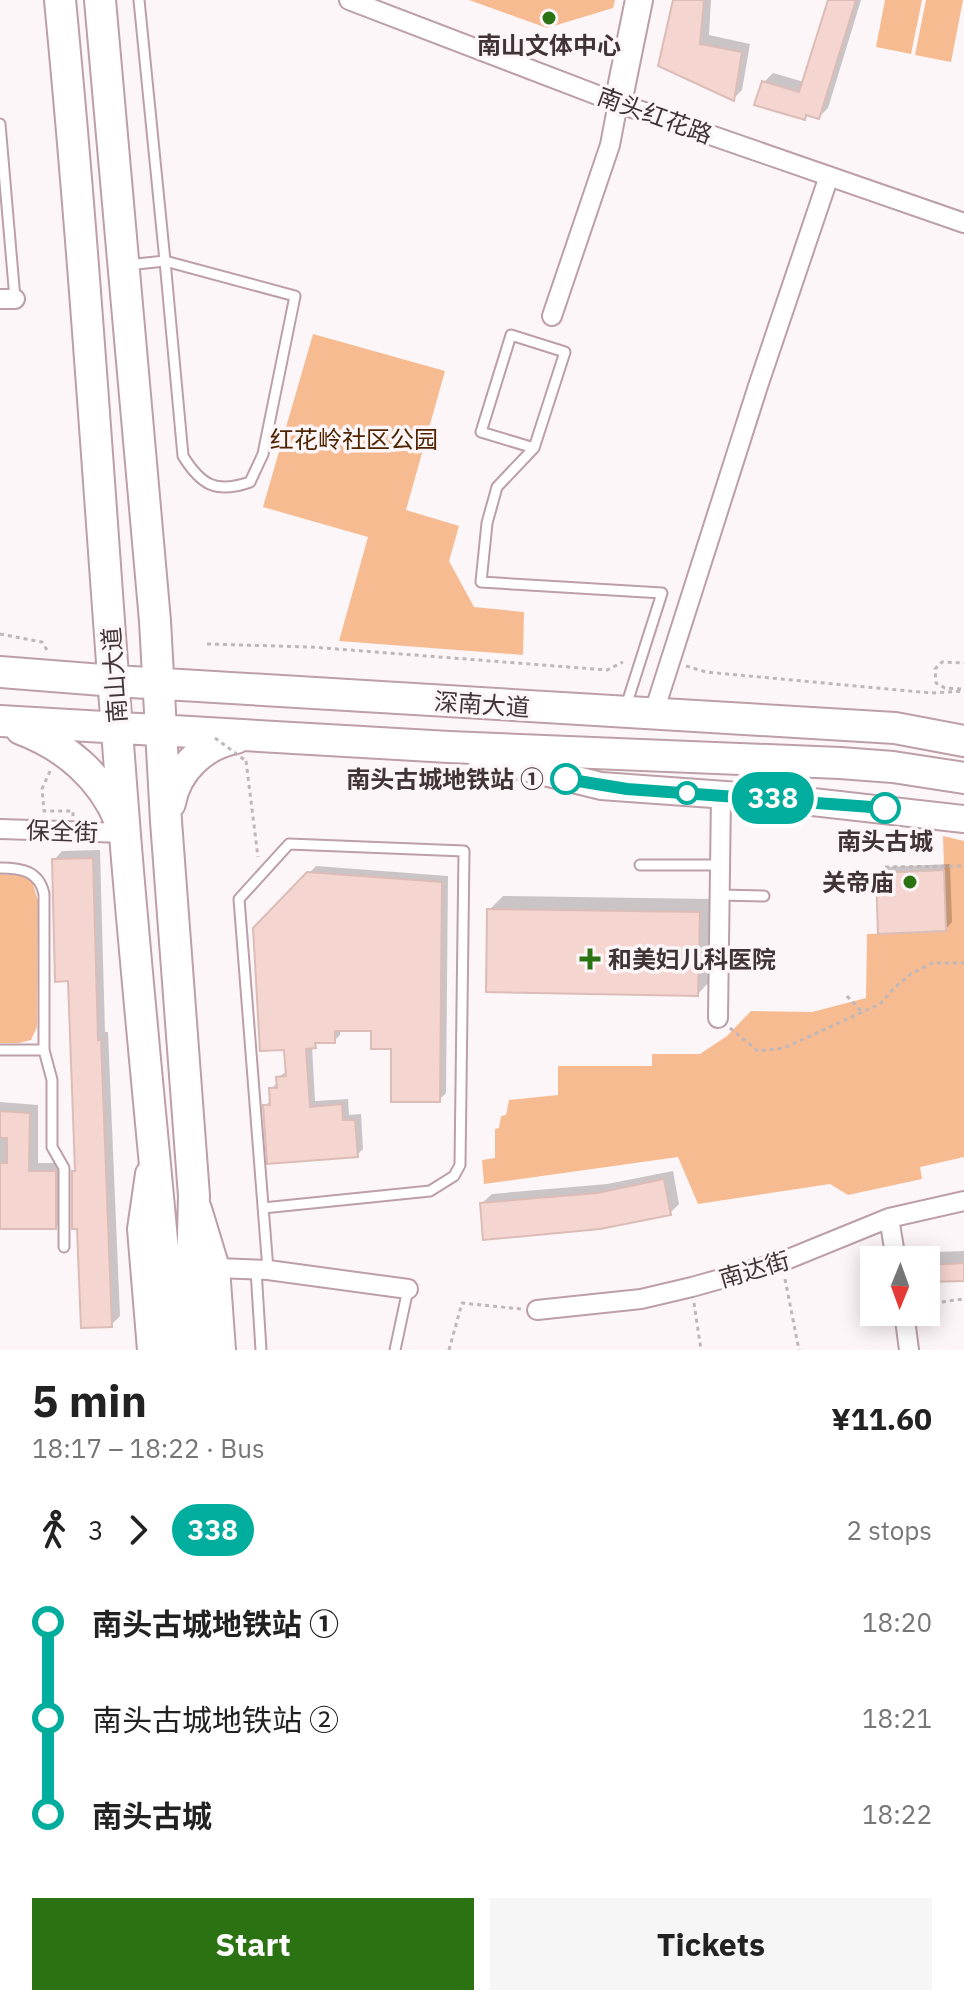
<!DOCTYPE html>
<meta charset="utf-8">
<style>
body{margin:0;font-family:"IBM Plex Sans","Noto Sans SC",sans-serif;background:#f6f6f6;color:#222;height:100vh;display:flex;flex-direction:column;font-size:30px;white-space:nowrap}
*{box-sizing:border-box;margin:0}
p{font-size:26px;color:#767676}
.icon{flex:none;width:44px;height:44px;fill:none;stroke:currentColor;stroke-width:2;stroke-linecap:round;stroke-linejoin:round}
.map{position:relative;height:1350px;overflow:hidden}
.panel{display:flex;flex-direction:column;background:#fff;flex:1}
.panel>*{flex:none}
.badge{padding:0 16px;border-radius:26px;font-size:28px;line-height:52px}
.needle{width:52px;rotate:181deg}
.fabs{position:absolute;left:860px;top:1246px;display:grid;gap:16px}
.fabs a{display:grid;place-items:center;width:80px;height:80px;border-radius:0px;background:#fff;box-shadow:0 4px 20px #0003;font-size:40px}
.map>.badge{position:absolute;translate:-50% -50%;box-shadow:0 0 0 4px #fff}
.legs{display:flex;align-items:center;gap:12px;height:88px;padding:0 32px;font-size:26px}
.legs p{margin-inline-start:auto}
.overview{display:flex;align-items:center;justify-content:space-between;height:136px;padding:0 32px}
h1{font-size:44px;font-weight:800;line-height:60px}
.primary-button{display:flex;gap:16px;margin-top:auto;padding:16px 32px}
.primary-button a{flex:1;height:92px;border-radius:0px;background:#2b7212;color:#fff;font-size:32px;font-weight:800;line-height:92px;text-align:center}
.primary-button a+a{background:#f6f6f6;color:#222}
ul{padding:0 32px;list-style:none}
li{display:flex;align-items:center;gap:28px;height:96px;font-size:30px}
li i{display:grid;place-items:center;width:12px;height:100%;margin:0 10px;background:currentColor}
li i::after{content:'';width:20px;height:20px;margin:-10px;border:6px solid;border-radius:50%;background:#fff}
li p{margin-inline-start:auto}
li:first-child i{background:linear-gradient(#0000 50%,currentColor 0)}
li:last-child i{background:linear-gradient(currentColor 50%,#0000 0)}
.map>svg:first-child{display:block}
.green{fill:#f7bb92}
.shadow{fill:#0003}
.building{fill:#f5d5d0;stroke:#dbbcb7;stroke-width:2}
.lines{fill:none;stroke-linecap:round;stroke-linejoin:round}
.lane-casing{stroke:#bc9fa7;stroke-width:13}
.street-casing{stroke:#bc9fa7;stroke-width:22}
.secondary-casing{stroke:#bc9fa7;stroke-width:30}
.primary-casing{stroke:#bc9fa7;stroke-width:34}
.path{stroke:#bfb7b9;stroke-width:3;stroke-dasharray:4 4;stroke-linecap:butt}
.lane{stroke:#fff;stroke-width:9}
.street{stroke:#fff;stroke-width:18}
.secondary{stroke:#fff;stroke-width:26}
.primary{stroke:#fff;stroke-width:30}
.path-bridge{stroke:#bfb7b9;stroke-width:3;stroke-dasharray:4 4;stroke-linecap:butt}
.line-1-casing{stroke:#fff;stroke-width:18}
.line-1{stroke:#01ad9c;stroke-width:12}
.poi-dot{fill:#2b7212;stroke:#fdf6f8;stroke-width:3}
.stop-1-dot{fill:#fff;stroke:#01ad9c;stroke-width:4}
.labels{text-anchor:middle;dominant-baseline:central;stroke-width:7;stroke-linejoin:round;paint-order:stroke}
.poi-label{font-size:24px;font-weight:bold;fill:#403437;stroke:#fdf6f8}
.street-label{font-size:24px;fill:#403437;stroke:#fdf6f8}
.park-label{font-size:24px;fill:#4f2400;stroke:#fdf6f8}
.stop-label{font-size:24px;font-weight:bold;fill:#403437;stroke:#fdf6f8;text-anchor:end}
</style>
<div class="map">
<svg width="964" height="1350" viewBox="0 0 964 1350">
<rect width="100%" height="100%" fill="#fdf6f8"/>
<path class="green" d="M469,0H615L613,8L547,28Z
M885,0H922L911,54L876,47Z
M926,0H963L951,62L915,55Z
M313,334L445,371L406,510L459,526L449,561L474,607L524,612L523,655L339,641L368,537L263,507Z
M943,836L964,841V1157L920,1167L922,1179L848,1195L830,1184L698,1204L678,1157L484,1184L482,1160L495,1158V1129L499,1128L501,1116L506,1115L509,1100L558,1095V1066H652V1054H700L727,1036L751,1011L812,1012L866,998L867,934L946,931Z
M0,874L23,876L32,881L38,901L37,1027L31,1040L19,1043H0Z"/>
<path class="shadow" d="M675,0H711L709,35L750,44L742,90L733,99L660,65Z
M830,0H861L828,108L819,117L808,114L804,118L764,82L773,73L804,82Z
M100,850L105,1032H108L120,1316L111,1325L74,1172L77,1169L70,979L54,860L62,851Z
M950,864L952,922L946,929L878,874L884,867Z
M316,866L448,876L446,1093L439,1100L394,1047L373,1029H340V1035L334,1041H320L312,1046L315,1101L348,1099L349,1115L361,1114L363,1149L357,1155L265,1106L272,1099L271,1089L278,1082V1077L288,1071L286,1048L255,929Z
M503,896L712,899L711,980L698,994L489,910Z
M0,1102L38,1105V1163H65V1218L56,1227H0Z
M673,1171L679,1204L670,1213L482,1203L492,1194L607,1184Z
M964,1251V1279L926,1280V1262L937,1252Z"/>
<path class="building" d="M673,0H704L700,44L742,52L734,101L658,66Z
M828,0H856L819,119L806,115L805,120L754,105L762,81L799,92Z
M93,858L98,1040L101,1039L112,1327L81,1328L77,1229H72V1171H75L68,981L55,982L52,859Z
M944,870L946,931L878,934L876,873Z
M307,872L442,882L440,1102H391V1049H371V1031H335V1043H315L316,1048L306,1049L310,1107L342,1104L343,1120H355L358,1157L267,1164L263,1105H270L269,1088H277L276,1077L286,1076L284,1050L260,1051L253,928Z
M487,909L700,912L698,996L486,992Z
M0,1111L30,1113L29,1171H56V1229H0V1163H7V1138H0Z
M664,1179L671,1215L600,1229L483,1240L480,1203L597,1193Z
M964,1263V1281L926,1282V1265Z"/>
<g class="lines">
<g class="lane-casing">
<path id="lane" d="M0,124L15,299
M165,261L295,296L263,454L250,482C216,494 201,485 183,456Z
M127,265L165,261L139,0
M534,448L481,432L511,335L565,352L534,448L497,487L487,523L481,582L662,593L626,706
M640,865H720
M0,868C22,868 39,871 44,894V1050L52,1080V1147L64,1168V1247
M720,895L764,896
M0,1050H44
M263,1208L430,1191L454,1176L460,1165L464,851L289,844L239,899L268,1270
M256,1270L261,1350
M395,1350L408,1289"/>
</g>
<g class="street-casing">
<path id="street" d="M349,0L618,103L964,223
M0,299H15
M552,316L610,145L618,103
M653,715L758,386L829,176
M0,829L125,833
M718,1018L721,795
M889,1218L896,1260
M216,1268L268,1270L408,1289
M537,1310L641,1299L692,1287L781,1262L889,1218L964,1201
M904,1312L909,1350"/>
</g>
<g class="secondary-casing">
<path id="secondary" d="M618,103L639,0
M480,756L601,786L795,800L964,819
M149,1174L141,1229L151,1350
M198,1209L216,1268L222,1350"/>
</g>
<g class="primary-casing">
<path id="primary" d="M60,0C87,278 103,557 125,835C139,1007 157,1178 172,1350
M100,0L155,621L166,821L194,1196L192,1273L198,1350
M0,672L115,681L895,728L964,741
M0,721L449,747L840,763L893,767L964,778
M21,729C66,746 102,777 120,821
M170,803C176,770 203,744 236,738"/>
</g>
<path class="path" d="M0,634L42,642L47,650
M207,644L311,647L607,670L623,662
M686,666L706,672L931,693L964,691
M961,689L945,688L936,683L935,669L942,662L964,663
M246,761L258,857
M50,771L42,789L44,811H73V816
M885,867L964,866
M847,996L861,1011
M730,1028L758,1051L784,1048L880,1004L894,988L912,973L933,963H964
M785,1279L799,1350
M694,1303L701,1350
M926,1304L964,1299
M449,1350L462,1303L521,1309"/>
<use href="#lane" class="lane"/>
<use href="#street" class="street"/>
<use href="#secondary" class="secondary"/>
<use href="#primary" class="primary"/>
<path class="path-bridge" d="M215,738L246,761"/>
</g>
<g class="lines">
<g class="line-1-casing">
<path id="line-1" d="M566,779L627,789L885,808"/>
</g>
<use href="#line-1" class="line-1"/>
</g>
<g class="poi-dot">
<circle cx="549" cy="18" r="8"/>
<circle cx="910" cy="882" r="8"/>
<path d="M586 947h8v8h8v8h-8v8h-8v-8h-8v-8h8z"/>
</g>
<g class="stop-1-dot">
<circle cx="566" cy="779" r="14"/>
<circle cx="687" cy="793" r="10"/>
<circle cx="885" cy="808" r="14"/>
</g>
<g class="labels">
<g class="poi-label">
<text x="549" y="45">南山文体中心</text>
<text x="894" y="882" text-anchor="end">关帝庙</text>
<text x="608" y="959" text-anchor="start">和美妇儿科医院</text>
</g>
<g class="street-label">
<text transform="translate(655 115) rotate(20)">南头红花路</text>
<text transform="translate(114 675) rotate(-94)">南山大道</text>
<text transform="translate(482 704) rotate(4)">深南大道</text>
<text transform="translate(62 831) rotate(2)">保全街</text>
<text transform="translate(754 1269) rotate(-16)">南达街</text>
</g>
<g class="park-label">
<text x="354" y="439">红花岭社区公园</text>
</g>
<g class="stop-label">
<text x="544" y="779">南头古城地铁站 ①</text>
<text x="885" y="841" text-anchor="middle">南头古城</text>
</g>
</g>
</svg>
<div class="fabs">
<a><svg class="needle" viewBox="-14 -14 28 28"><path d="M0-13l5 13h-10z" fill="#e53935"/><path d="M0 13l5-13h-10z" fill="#767676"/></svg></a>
</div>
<b class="badge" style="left:773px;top:798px;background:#01ad9c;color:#fff">338</b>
</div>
<section class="panel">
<div class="overview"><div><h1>5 min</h1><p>18:17 – 18:22 · Bus</p></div><b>¥11.60</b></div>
<div class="legs"><svg class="icon" aria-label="walk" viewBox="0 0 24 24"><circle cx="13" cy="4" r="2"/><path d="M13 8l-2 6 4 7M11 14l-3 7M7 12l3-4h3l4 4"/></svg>3<svg class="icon" aria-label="forward" viewBox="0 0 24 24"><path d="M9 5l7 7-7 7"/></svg><b class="badge" style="background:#01ad9c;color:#fff">338</b><p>2 stops</p></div>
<ul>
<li><i style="color:#01ad9c"></i><b>南头古城地铁站 ①</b><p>18:20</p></li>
<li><i style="color:#01ad9c"></i><span>南头古城地铁站 ②</span><p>18:21</p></li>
<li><i style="color:#01ad9c"></i><b>南头古城</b><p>18:22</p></li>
</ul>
<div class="primary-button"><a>Start</a><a>Tickets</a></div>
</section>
